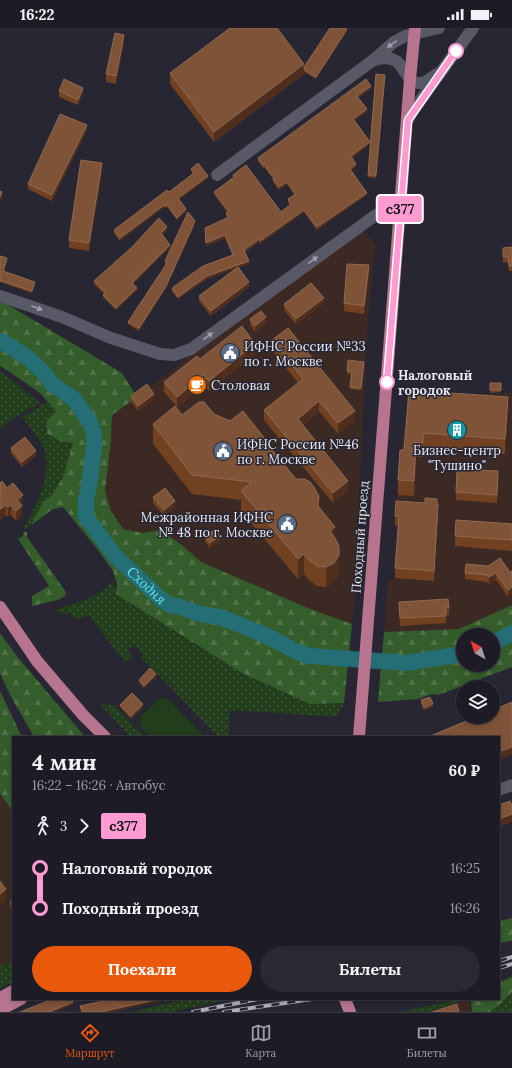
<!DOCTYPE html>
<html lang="ru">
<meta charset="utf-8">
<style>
body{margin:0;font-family:Lora,serif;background:#2a2932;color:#f1f3f6;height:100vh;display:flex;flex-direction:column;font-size:15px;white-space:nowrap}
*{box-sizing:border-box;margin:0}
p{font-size:13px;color:#a0a1a7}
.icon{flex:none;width:22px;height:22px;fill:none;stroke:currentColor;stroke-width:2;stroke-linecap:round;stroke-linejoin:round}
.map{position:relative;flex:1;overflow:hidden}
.details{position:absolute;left:12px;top:708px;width:488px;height:264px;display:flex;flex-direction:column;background:#1d1c26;border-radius:0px;box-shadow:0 2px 6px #0003,0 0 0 1px #3b3a43}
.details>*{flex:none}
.badge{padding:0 8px;border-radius:3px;font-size:14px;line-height:26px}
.needle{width:26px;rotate:321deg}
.buttons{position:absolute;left:456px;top:600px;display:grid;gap:8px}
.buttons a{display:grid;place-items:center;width:44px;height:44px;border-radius:50%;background:#1d1c26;box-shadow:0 2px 6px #0003,0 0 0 1px #3b3a43;font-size:20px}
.map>.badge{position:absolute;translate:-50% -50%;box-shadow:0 0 0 2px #fff}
.legs{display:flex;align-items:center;gap:6px;height:44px;padding:0 20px;font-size:13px}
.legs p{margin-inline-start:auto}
.headline{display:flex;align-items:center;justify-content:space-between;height:68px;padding:0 20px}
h1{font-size:22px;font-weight:700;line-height:30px}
.primary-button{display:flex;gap:8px;margin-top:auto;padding:8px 20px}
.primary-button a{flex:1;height:46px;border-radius:24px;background:#ea580c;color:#fff;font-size:16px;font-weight:700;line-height:46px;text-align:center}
.primary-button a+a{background:#2a2932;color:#f1f3f6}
ul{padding:0 20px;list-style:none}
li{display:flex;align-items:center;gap:14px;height:40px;font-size:15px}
li i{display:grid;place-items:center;width:6px;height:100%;margin:0 5px;background:currentColor}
li i::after{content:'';width:10px;height:10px;margin:-5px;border:3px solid;border-radius:50%;background:#1d1c26}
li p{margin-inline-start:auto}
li:first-child i{background:linear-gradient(#0000 50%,currentColor 0)}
li:last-child i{background:linear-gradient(currentColor 50%,#0000 0)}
.status{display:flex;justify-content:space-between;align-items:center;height:28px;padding:0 20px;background:#1d1c26;direction:ltr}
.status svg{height:11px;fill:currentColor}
.tab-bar{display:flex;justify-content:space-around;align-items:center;height:56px;border-top:1px solid #3b3a43;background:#1d1c26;font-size:11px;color:#a0a1a7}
.tab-bar a{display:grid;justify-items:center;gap:2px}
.tab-bar .on{color:#ea580c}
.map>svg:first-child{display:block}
.commercial{fill:#3c2924}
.grass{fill:url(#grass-dots)}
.forest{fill:url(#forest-firs);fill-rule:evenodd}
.pitch{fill:#223d1c}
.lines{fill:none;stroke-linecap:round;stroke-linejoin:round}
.river{stroke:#256e75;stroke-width:16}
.minor{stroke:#595866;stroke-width:12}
.major{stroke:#b6748f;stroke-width:12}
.rail-casing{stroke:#aeaeb7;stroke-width:4}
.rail{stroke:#272632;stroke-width:2.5;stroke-dasharray:8;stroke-linecap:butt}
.wall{fill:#724121}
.shaded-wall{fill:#4f2e1e}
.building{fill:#7f5337;stroke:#8f6a54}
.oneway{fill:#a0a0ab}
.line-1-casing{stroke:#fff;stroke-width:9}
.line-1{stroke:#ff9ad2;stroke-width:6}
.stop-1-dot{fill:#fff;stroke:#ff9ad2;stroke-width:2}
.labels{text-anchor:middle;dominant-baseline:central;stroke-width:3;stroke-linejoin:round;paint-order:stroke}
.poi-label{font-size:13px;fill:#e8e8f0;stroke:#272632;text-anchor:start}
.stop-label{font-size:13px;font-weight:bold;fill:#e8e8f0;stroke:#272632;text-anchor:start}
.street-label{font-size:13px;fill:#e8e8f0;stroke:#272632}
.water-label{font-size:14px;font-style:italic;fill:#5ee7f4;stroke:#272632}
</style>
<div class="status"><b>16:22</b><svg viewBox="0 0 49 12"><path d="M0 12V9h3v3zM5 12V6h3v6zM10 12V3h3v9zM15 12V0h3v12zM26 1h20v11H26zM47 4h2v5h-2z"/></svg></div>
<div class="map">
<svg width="512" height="984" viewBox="0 0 512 984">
<defs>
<pattern id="grass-dots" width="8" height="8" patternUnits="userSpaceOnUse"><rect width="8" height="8" fill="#223d1c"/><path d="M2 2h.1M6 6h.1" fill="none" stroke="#42593d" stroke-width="1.8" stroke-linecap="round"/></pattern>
<pattern id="forest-firs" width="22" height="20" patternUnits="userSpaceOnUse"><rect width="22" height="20" fill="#355c2b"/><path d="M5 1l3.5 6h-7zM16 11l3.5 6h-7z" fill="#52734a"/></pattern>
</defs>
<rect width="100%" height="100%" fill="#272632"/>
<path class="commercial" d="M362,202L376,216L372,249L366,320L361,435L354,552L355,568L352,596L310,581L200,534L182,517L160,502L143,505L123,501L111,483L105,463L111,412L112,387L180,336L195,323Z
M512,365V577L459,601L384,604L388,551H394L398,499L395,498L399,436L409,370Z
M0,765L13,784V932L0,938Z
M468,971H469L471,984H427Z"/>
<path class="grass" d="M0,344L6,347L40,375L12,391L0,401Z
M47,374L56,383L60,413L73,415L63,449L52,467L43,474L31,497L23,502C36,478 55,444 42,417C37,407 29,398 22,389Z
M113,553L116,566L242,645L310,676L344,675L337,689L230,682L229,709H219L141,629L143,627L134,617L127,622L133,629L126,635L89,588L75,591L70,585C63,586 61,588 56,582C75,575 100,570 113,553Z
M100,676L114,677L145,709H131Z
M13,932V954L0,960V938Z
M512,964V984H490C493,980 497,979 500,976C505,973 507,967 512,964Z
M186,971H233L169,984H131Z
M455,971H468L427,984H401L455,972Z"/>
<path class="forest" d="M0,272L122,345L137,369L112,387L111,412L105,463L111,483L123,501L143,505L160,502L182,517L201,534L310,581L352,596L344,675L310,676L242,645L116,566L117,556L113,543L95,518L63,479L53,481L31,497L43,474L52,467L63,449L73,415L60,413L47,405V392L56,383L40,365L11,345L0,338Z
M24,504H27V509L66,564L65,568L58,572L32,578V568L49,558L18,511L23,508Z
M512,577V639L438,667L432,666L418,671L378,674L384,604L459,601ZM463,607H493V637H463Z
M0,605L16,627L85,709H34L10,667L0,645Z
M0,663L22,709H13V784L0,765Z
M512,890V913L499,915V893Z
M512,949V964C507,967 505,973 500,976C497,979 493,980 490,984H472L471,971H499V954Z"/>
<path class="pitch" d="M161,670H165L169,672L205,709H151C144,703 137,698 141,688L158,672Z"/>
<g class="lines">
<g class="river">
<path id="s1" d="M0,313L10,318L28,330L44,345L51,355L75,372L90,394L94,406V418L90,453L86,471V489L115,528L162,572L170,577L178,578L200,586L220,589L263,606L281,615L297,624L310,628L406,635L463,626"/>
<path d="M493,615L512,605"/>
</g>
<path class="minor" d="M372,33C380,30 388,28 396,33C406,40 409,62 427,53C430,51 434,48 437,46
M408,92L414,81L473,0
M217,147L372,33L394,14L405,8L439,0
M0,268L62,289L111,310L160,326L174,327L191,321L373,189L380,185L400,180
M499,762L512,757"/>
<path class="major" d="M0,579L37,633L83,687L105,709
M359,709L410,51L415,0
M0,970L13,963
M345,971L350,984
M0,982L21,971"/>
<g class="rail-casing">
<path id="rail" d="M499,933L512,929
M499,940L512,936
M193,984L258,971
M224,984L312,971"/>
</g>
<use href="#rail" class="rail"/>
</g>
<path class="wall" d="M347,3L316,51L304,44V46L214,114L170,56V45L304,39Z
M124,15L116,56L106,54V46Z
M376,46V150L368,149L370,116L352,130L356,139L351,142L367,167L317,202L304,184L260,216L259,214L245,224L249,236L239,239L249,259L211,288L199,273V268L236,240L207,251L178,271L172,263V260L233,227L225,210L206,218L205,200L228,190L226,188V185L227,184L214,166V164L233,150V147L281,184L290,177L288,174V171L294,167L287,156L279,162L273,154V151L264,139L263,140L258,133V130L371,61L358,70L367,84L355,92L370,114Z
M59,63L83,65L78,77L59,69Z
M87,102L52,173L28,161V156Z
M191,141L208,150L179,172L186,184L177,192L167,179L165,180L164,179L120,213L114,205V202L169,164L193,146L191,143Z
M102,143L89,223L69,220V212Z
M195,196L166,260L139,303L128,296V294L166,237L165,236V233Z
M167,202L162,207L170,219L133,256L137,262L116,282L103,269V267L104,266L94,256V253Z
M512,219V243H509L508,234L503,235V220Z
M0,228L7,233L4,243L35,256L32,265L0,254Z
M369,245L364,286L344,283V275Z
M324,275L296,296L284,282V276Z
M250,291L266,295L255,304L250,296Z
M272,312L355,393L338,406L319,383L303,397L348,463L333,475L264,392V382L298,355L272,322Z
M255,326L209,363L204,357L177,379L164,364V354L200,331Z
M348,332L364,336L361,362L350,361L351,346H347Z
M490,355H501V364L490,365Z
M409,362L508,384L505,426L423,420V429H416L414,468L398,467V452L404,422Z
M131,368L154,371L138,383L131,373Z
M214,386L273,424L319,478L335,510L339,538V546L334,554L326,559L317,558L309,552L304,546L298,551L241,483V472L192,466L153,416V396L182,387Z
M11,420L36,428L22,439L11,425Z
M498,451L497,475L456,472V464Z
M0,455L23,477L22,478V488L16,493L11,487L8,489L6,487L0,492Z
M153,469L175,478L164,488L153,475Z
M437,476L438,486L434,553L395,550V540L398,498H395V488Z
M512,496V523L455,518V508Z
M205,508L220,513L210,520L205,513Z
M510,544L508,569L496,552L489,556L487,554L465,551V545Z
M399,574L449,579V587H446V595L400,598Z
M156,649L144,660L139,654V652Z
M421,672L433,679L424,682L421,675Z
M120,677L143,679L131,691L120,679Z
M13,872V884L10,879V874Z"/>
<path class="shaded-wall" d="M347,1V3L316,51V49Z
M124,7V15L116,56V48Z
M304,36V46L214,114V104Z
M371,58V61L357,71V68Z
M83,60V65L78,77V72Z
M367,81V84L353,93V91Z
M87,97V102L52,173V167Z
M370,114V116L351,131V128Z
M102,135V143L89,223V215Z
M356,136V139L350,143V141Z
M208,148V150L178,173V170Z
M287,154V156L279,162V159Z
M2,164V170L0,175V169Z
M367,165V167L317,202V199Z
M164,177V179L120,213V210Z
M186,181V184L177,192V190Z
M304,182V184L260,216V213Z
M195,193V196L166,260L139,303V300Z
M167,199V202L161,208V205Z
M225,207V210L206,218V215Z
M259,211V214L244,224V222Z
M170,217V219L132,258V255Z
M7,230V233L3,245V243Z
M249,233V236L207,251L178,271V269L207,248Z
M369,237V245L364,286V278Z
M35,254V256L32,265V263Z
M249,254V259L211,288V283Z
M137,260V262L116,282V280Z
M324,270V275L296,296V291Z
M266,289V295L255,304V298Z
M255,316V326L209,363V353Z
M204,347V357L177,379V369Z
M154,366V371L138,383V378Z
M508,369V384L505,426V411Z
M319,373V383L298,401V391Z
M355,383V393L338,406V395Z
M416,414V429L414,468V453Z
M36,423V428L22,439V434Z
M498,443V451L497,475V467Z
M348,453V463L333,475V465Z
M23,467L22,488L16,493L17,472Z
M175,473V478L164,488V482Z
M438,476V486L434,553V543Z
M6,477V487L0,492V482Z
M11,477V487L8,489V479Z
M335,499V518L330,503Z
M220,508V513L210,520V515Z
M339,518V546L334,554L326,559V539Z
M304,526V546L298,551V531Z
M496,545V552L489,556V549Z
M512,559V566L508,569V562Z
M156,646V649L144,660V658Z
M143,676V679L131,691V688Z
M433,676V679L424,682V680Z
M512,719V727L499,732V724Z
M512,786V794L499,799V791Z
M6,861V872L0,876V866Z
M159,971H171L112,984H100Z
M73,974V977L55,984H51V983Z"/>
<path class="building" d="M230,0H277L304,36L214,104L170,45Z
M330,0H346L347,1L316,49L304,41V39Z
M115,5L124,7L116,48L106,46Z
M376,46L385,47L376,147H368Z
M64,51L83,60L78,72L59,63Z
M366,51L371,58L357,68L367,81L353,91L370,114L351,128L356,136L350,141L367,165L317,199L304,182L260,213L259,211L244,222L249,233L207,248L178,269L172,260L203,238L233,227L225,207L206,215L205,200L229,189L226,185L229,183L214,164L234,149L233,147L246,137L281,184L291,176L288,171L296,166L287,154L279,159L273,151H275L264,136L263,137L258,130Z
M60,86L87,97L52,167L28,156Z
M81,132L102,135L89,215L69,212Z
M198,135L208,148L178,170L186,181L177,190L167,176L165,178L164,177L120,210L114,202L167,162L169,164L194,145L191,141Z
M0,163L2,164L0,169Z
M188,184L195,193L166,258L139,300L128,294L167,235L165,233Z
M159,190L167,199L161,205L170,217L132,255L137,260L116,280L103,267L106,265L94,253L131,220Z
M512,219V238H509L508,229H503V220Z
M0,228L7,230L3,243L35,254L32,263L0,252Z
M347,236L369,237L364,278L344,275Z
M238,239L249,254L211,283L199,268Z
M311,255L324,270L296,291L284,276Z
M261,283L266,289L255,298L250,291Z
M242,298L255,316L209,353L204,347L177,369L164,354L197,328L200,331Z
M288,300L355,383L338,395L319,373L298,391L348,453L333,465L264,382L303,351L272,312Z
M348,332L364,334L361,360L350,359L352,343H347Z
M490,355H501V362H490Z
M147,356L154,366L138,378L131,368Z
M409,362L508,369L505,411L423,405V415L416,414L414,453L398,452L400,422H404Z
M199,374H204L214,386L230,393L243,383L273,421L272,422L296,451H305L310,454L314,459L319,468L318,478L335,499L330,503L335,510L339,518V527L334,535L326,539L317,538L309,532L304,526L298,531L241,463L252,454L192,447L153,396L175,378L182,387Z
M25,409L36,423L22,434L11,420Z
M457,441L498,443L497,467L456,464Z
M2,453L7,460L13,455L23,467L17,472L22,478L16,483L11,477L8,479L6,477L0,481V466L1,464L0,463V455Z
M165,460L175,473L164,482L153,469Z
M425,470L437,471V476H438L434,543L395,540L399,488H395L396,473L425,475Z
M456,492L512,496V512L455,508Z
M215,501L220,508L210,515L205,508Z
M500,530L510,544L512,543V559L508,562L496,545L489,549L487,547L465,545L466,536L488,538Z
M448,571L449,579H445L446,588L400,590L399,574Z
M150,640L156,646L144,658L139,652Z
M132,665L143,676L131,688L120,677Z
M430,669L433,676L424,680L421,672Z
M512,674V719L499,724V709H428L476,689H493V682Z
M510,773L512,778V786L499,791V777Z
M0,853L6,861L0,866Z
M13,872V879L10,874Z
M53,971H72L73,974L51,983L52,984H20Z
M113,971H159L100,984H82L80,978Z
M457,976L459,984H432Z"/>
<defs><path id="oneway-solid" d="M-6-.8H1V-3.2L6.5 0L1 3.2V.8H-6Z"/></defs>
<g class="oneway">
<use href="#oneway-solid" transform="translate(392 16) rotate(145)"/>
<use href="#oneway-solid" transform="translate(313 232) rotate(-36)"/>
<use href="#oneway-solid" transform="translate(37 280) rotate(21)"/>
<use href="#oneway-solid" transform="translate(208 308) rotate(-36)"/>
</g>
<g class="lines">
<g class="line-1-casing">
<path id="line-1" d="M387,354L408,92L456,23"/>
</g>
<use href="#line-1" class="line-1"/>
</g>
<defs>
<g id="civic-disc" transform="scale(1)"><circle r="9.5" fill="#5c6f8a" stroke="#272632"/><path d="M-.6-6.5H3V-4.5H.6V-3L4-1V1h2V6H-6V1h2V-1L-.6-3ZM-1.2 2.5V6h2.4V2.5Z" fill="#fff"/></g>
<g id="cafe-disc" transform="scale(1)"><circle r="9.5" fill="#e8710a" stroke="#272632"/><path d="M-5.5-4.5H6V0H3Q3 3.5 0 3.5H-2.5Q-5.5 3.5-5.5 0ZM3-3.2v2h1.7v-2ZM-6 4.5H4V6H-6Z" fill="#fff"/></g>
<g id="building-disc" transform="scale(1)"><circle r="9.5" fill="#0f9aa8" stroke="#272632"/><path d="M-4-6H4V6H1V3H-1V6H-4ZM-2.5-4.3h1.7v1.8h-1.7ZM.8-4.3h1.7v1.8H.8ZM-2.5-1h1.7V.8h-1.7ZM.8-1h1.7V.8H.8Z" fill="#fff"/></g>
</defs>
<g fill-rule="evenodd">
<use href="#civic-disc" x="230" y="325"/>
<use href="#cafe-disc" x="197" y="357"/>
<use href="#building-disc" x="457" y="402"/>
<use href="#civic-disc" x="223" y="423"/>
<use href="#civic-disc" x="287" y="496"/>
</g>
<g class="stop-1-dot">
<circle cx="456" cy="23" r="7"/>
<circle cx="387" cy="354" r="7"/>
</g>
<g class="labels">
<g class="poi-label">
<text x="244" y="318">ИФНС России №33<tspan x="244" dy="15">по г. Москве</tspan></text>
<text x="211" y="357">Столовая</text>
<text x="237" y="416">ИФНС России №46<tspan x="237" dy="15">по г. Москве</tspan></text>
<text x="457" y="422" text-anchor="middle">Бизнес-центр<tspan x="457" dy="15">"Тушино"</tspan></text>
<text x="273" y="489" text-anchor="end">Межрайонная ИФНС<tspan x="273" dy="15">№ 48 по г. Москве</tspan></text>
</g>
<g class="stop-label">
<text x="398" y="347">Налоговый<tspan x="398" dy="15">городок</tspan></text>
</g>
<g class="street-label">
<text transform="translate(360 509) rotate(-86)">Походный проезд</text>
</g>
<g class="water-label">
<text stroke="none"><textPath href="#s1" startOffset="311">Сходня</textPath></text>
</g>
</g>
</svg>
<div class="buttons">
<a><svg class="needle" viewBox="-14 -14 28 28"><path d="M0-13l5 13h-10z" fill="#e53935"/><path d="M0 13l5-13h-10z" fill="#a0a1a7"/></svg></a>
<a><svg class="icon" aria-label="layers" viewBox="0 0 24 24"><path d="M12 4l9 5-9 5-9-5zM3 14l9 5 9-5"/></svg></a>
</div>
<b class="badge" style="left:400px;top:181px;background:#ff9ad2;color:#111">с377</b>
<section class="details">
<div class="headline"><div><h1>4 мин</h1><p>16:22 – 16:26 · Автобус</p></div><b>60 ₽</b></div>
<div class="legs"><svg class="icon" aria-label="walk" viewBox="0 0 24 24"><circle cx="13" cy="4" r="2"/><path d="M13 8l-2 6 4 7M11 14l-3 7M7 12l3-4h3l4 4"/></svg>3<svg class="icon" aria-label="forward" viewBox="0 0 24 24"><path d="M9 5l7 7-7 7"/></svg><b class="badge" style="background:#ff9ad2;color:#111">с377</b></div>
<ul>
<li><i style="color:#ff9ad2"></i><b>Налоговый городок</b><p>16:25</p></li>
<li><i style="color:#ff9ad2"></i><b>Походный проезд</b><p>16:26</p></li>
</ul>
<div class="primary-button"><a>Поехали</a><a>Билеты</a></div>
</section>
</div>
<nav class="tab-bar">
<a class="on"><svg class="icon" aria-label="directions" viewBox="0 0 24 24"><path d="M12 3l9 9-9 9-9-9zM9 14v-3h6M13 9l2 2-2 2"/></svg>Маршрут</a>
<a><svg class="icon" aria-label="map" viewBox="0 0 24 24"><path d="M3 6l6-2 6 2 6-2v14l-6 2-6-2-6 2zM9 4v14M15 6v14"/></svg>Карта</a>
<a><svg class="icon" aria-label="tickets" viewBox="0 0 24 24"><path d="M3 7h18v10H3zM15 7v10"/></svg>Билеты</a>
</nav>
